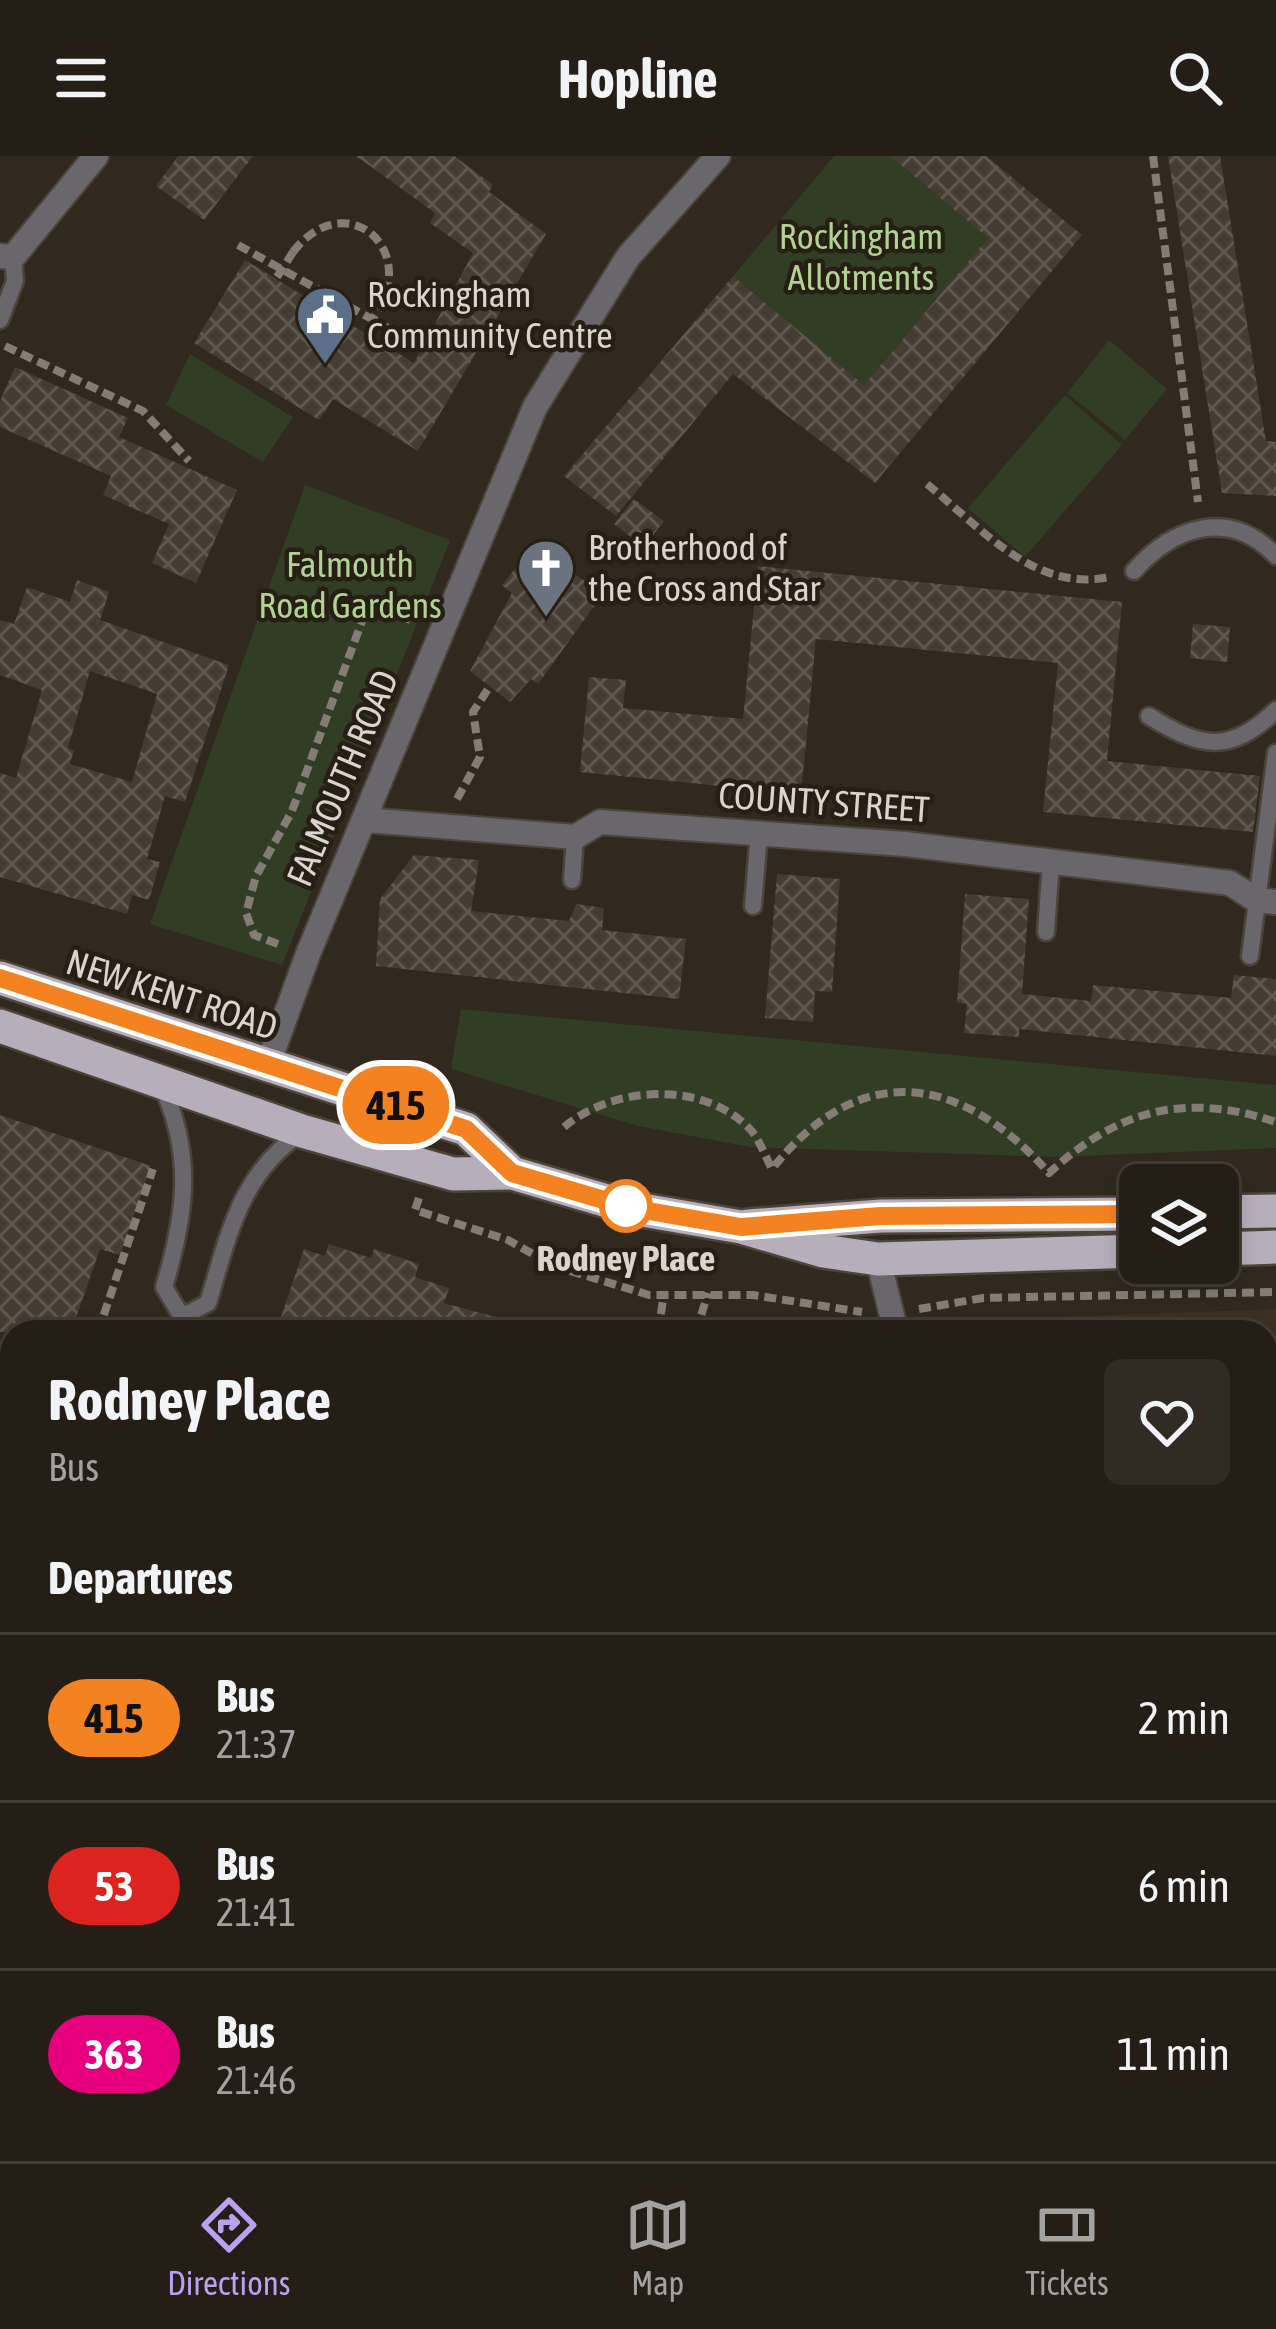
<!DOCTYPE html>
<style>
body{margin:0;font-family:"Asap Condensed",sans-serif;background:#312b23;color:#f1f3f6;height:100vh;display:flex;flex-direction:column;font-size:45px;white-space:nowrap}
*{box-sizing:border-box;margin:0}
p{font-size:39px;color:#a3a2a1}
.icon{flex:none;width:66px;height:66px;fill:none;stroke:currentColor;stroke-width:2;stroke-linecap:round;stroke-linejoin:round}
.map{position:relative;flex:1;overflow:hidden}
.drawer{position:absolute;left:0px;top:1164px;width:1278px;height:843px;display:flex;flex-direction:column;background:#251e16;border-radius:36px 36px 0 0;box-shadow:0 6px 18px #0003,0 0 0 3px #423c35}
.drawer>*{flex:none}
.badge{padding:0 24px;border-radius:39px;font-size:42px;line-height:78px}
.fabs{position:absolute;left:1119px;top:1008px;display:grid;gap:24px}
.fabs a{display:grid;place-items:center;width:120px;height:120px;border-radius:18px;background:#251e16;box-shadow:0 6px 18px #0003,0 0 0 3px #423c35;font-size:60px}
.map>.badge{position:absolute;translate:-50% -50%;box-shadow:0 0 0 6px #fff}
h2{padding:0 48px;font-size:45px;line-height:108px}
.round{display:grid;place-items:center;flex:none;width:126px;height:126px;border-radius:18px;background:#312b23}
.head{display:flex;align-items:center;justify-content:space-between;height:204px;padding:0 48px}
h1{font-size:57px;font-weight:700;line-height:90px}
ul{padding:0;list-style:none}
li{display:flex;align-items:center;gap:36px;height:168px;padding:0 48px;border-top:3px solid #423c35}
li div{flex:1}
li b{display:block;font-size:45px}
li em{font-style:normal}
li .badge{min-width:132px;font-weight:700;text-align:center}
header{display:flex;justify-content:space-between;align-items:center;height:156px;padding:0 48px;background:#251e16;font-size:54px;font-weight:700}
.tabs{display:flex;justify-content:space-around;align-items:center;height:168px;border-top:3px solid #423c35;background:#251e16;font-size:33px;color:#a3a2a1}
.tabs a{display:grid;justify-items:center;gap:6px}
.tabs .active{color:#bca0f2}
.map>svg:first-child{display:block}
.built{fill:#3d2f21}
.education{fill:#3f3124}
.green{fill:#313e24}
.building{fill:url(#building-cross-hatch);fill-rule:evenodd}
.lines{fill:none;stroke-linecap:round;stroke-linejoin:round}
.service-casing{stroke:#4c443a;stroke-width:21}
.pedestrian-casing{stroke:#4c443a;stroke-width:28}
.minor-casing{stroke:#4c443a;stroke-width:28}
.tertiary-casing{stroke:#4c443a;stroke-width:28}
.trunk-casing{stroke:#4c443a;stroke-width:38}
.path{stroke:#857d75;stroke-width:8;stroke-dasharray:12 6;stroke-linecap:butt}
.service{stroke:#69666c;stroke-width:16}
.pedestrian{stroke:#69666c;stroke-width:24}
.minor{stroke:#69666c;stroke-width:24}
.tertiary{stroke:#69666c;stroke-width:24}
.trunk{stroke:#b6aebb;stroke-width:33}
.path-bridge{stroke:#857d75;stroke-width:8;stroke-dasharray:12 6;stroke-linecap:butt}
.line-casing{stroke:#fff;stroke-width:27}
.line{stroke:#f58220;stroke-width:18}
.stop-dot{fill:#fff;stroke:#f58220;stroke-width:6}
.labels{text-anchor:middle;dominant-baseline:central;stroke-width:9;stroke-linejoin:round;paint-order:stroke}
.park-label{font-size:36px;fill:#b0d292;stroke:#271e14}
.poi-label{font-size:36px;fill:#dbd4ce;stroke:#271e14;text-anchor:start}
.street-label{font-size:36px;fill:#dbd4ce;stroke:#271e14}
.stop-label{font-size:36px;font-weight:bold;fill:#dbd4ce;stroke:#271e14}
</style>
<header><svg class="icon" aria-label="menu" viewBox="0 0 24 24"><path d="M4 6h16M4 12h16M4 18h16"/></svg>Hopline<svg class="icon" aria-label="search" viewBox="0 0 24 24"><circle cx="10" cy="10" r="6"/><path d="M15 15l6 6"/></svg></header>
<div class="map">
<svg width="1276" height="2005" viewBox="0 0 1276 2005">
<defs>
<pattern id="building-cross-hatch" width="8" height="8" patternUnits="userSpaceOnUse" patternTransform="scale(3)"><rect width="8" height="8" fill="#463d32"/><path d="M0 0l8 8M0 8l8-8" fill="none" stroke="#60584e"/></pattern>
</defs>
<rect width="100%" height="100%" fill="#31281e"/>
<path class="built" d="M1276,1153V1529L1266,1530V1176H942L945,1166L964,1164Z"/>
<path class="education" d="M1276,1898V2005H1134L1127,1995H1266V1900Z"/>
<path class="green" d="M834,0H890L988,82L864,229L733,120Z
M1109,184L1167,233L1125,284L1067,237Z
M190,198L293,261L263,306L166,249Z
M1065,239L1122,289L1025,401L968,352Z
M305,329L450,384L282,809L150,768Z
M461,853L1276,929V992L1055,1001L750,991L638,970L451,913Z
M0,1474L12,1478V1819L0,1816Z
M1276,1604V1842L1266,1844V1606Z
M0,1974L12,1978V1995H66L98,2005H0Z"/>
<path class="building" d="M178,0H253L204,64L156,30Z
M356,0H454L493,29L489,36L546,78L418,295L333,243L319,264L194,187L245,104L414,207L473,97L430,67L435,57Z
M890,0H986L1082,79L875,327L733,218L616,360L564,320L733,120L864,229L988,82Z
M1168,0H1220L1266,285L1276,286V340L1222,337Z
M15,211L128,262L119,281L237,334L196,427L152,407L169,368L103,339L111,320L0,271V245Z
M634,343L664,365L644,391L614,368Z
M534,389L603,438L538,528L531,523L510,546L470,515L512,437L502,429Z
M758,410L1122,446L1107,605L1260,620L1253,676L1043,656L1058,507L816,483L801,638L580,616L589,521L626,524L623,552L743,563Z
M77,424L109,436L100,464L229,509L185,646L165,640L147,703L160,706L149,744L132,739L127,758L0,721V617L16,622L42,534L0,519V464L14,468L27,431L70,446ZM90,515L157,538L132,626L70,608L74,594L68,592Z
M1193,468L1230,471L1227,506L1190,502Z
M414,699L479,704L471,755L569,765L576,748L604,752L602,774L686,783L679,843L376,810L380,743Z
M777,718L840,723L832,836L815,835L813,866L765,862Z
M965,738L1029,743L1022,838L1091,845L1093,829L1231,842L1234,819L1276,823V900L1019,873V881L964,877L967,848L957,847Z
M0,959L151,1010L120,1099L100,1093L71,1176H0Z
M329,1088L371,1102L374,1093L419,1108L415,1121L449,1132L444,1147L514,1166L512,1176H276L304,1093L325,1100Z"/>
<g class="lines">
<g class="service-casing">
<path id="service" d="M0,164L15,125L13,101
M1134,415C1173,371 1229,351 1276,400
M1149,560C1200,592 1230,599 1276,554
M572,724L575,681
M753,750L759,677
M1046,776L1051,704
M1250,800L1276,597
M161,928C194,998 186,1058 164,1131L182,1161
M177,1176L182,1161L208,1147C229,1078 240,1018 302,976"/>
</g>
<g class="pedestrian-casing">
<path id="pedestrian" d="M0,1506L12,1510"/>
</g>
<g class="minor-casing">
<path id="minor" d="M0,100L13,101L96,0
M365,664L575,681L600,666L905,688L1230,727L1256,744L1276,746
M267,911L308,798L535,251L628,101L718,0
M1266,1569L1276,1567
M1266,1873L1276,1871"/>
</g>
<g class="tertiary-casing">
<path id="tertiary" d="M878,1103L896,1176
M1028,1995L1051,2005
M814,2005L850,1995"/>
</g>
<g class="trunk-casing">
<path id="trunk" d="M0,822L466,973L512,1017
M0,870L302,975L453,1018L512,1017L631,1052L741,1071L823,1095L878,1103L1140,1095
M1218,1056L1276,1055
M748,1070L881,1060L1140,1058
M1218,1093L1276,1091"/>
</g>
<path class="path" d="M1153,0L1198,346
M238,89L395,176
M293,96C345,28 424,93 372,164
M5,190L143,255L189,305
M927,328C980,371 1035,437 1109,421
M457,643L480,601L473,556L490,530
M278,788L254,779L246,757L256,720L292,655L368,449L413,465
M564,971C613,930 701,924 749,972C759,982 765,1000 772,1013C859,903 960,917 1049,1017C1119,953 1185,936 1276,966
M419,1042L415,1054L508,1084L554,1110L649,1139H753L862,1156
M919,1153L983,1142L1276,1136
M98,1176L153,1013
M658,1176L664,1138
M696,1176L708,1137
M0,1465L12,1429
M0,1645L12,1653
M1266,1738L1276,1733
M0,1755L12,1757
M0,1804L12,1808"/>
<use href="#service" class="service"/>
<use href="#pedestrian" class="pedestrian"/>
<use href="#minor" class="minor"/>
<use href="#tertiary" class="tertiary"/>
<use href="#trunk" class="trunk"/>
<path class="path-bridge" d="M277,121L293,96"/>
</g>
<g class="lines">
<g class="line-casing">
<path id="line" d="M0,822L466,973L512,1017L631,1052L741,1071L880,1060L1140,1058"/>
</g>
<use href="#line" class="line"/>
</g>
<defs>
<g id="civic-pin" transform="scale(3)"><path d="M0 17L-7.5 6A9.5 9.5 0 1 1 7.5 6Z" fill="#5c6f8a" stroke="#271e14"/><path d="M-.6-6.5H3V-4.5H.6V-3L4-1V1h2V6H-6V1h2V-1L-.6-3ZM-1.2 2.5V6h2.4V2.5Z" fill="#fff"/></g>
<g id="church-pin" transform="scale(3)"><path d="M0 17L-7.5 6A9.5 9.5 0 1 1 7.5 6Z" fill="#6b7280" stroke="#271e14"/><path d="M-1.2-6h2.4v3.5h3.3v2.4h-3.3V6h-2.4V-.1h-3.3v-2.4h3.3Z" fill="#fff"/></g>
</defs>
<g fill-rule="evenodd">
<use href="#civic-pin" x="325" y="159"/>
<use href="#church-pin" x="546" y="412"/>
</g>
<circle class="stop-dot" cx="626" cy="1050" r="24"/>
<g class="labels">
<g class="park-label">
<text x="861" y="80">Rockingham<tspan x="861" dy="41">Allotments</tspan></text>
<text x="350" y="408">Falmouth<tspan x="350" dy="41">Road Gardens</tspan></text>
</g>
<g class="poi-label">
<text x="367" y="138">Rockingham<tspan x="367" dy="41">Community Centre</tspan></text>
<text x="588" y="391">Brotherhood of<tspan x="588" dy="41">the Cross and Star</tspan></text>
</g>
<g class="street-label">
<text transform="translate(342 622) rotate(-67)">FALMOUTH ROAD</text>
<text transform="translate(824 646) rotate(4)">COUNTY STREET</text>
<text transform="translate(172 838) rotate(18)">NEW KENT ROAD</text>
</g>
<g class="stop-label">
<text x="626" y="1102">Rodney Place</text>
</g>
</g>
</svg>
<div class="fabs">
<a><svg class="icon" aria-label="layers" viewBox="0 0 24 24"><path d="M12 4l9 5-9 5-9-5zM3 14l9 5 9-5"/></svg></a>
</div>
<b class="badge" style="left:396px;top:949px;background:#f58220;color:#111">415</b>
<section class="drawer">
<div class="head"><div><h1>Rodney Place</h1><p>Bus</p></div><a class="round"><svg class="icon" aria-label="heart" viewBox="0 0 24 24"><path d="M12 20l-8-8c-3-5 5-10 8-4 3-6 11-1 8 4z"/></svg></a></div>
<h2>Departures</h2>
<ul>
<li><span class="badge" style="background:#f58220;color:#111">415</span><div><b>Bus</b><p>21:37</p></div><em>2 min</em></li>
<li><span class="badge" style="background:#dc241f;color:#fff">53</span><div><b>Bus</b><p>21:41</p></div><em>6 min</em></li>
<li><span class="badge" style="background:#e6007e;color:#fff">363</span><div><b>Bus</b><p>21:46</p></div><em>11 min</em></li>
</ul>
</section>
</div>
<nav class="tabs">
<a class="active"><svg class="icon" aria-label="directions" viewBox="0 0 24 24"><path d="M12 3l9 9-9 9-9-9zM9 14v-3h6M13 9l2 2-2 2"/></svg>Directions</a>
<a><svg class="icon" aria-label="map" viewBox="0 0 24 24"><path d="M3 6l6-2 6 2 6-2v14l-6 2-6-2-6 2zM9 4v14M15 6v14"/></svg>Map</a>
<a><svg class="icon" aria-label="tickets" viewBox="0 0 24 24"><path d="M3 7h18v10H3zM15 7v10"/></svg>Tickets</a>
</nav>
